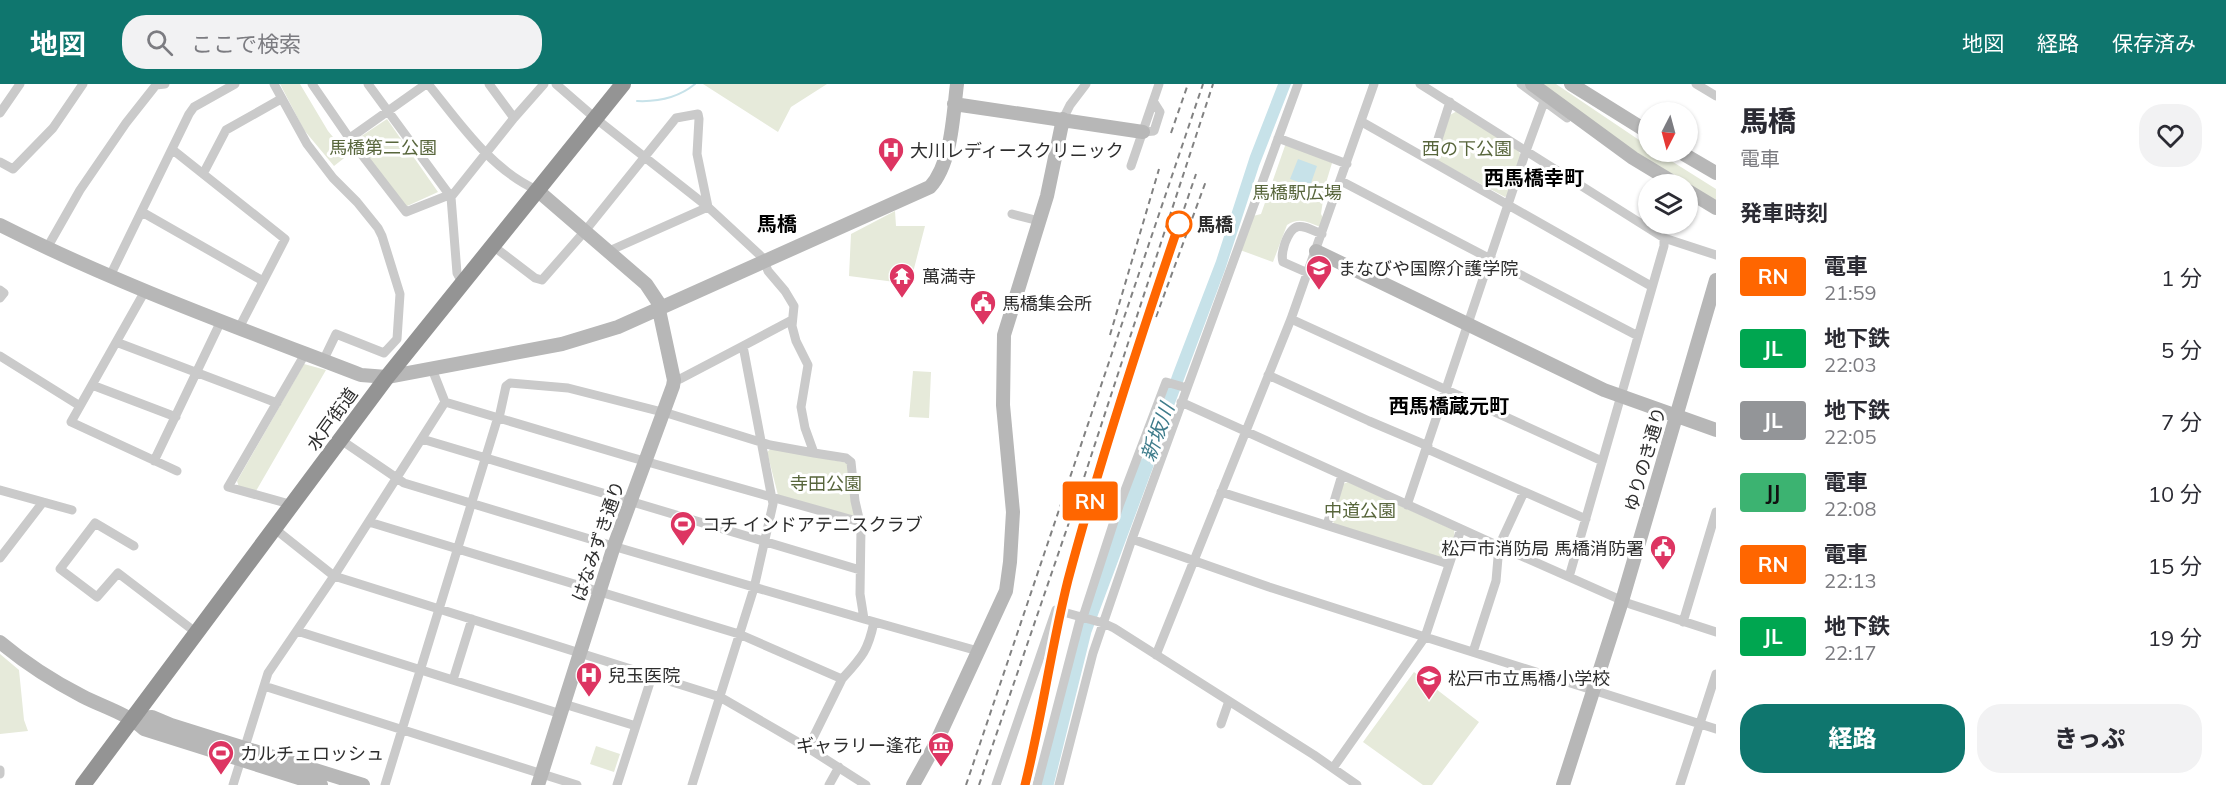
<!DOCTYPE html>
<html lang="ja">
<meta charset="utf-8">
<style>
body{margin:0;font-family:Mulish,"Noto Sans JP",sans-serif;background:#f2f2f3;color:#2b2b33;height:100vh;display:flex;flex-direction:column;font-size:22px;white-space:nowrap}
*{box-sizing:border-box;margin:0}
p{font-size:20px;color:#7c7c81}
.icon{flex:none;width:33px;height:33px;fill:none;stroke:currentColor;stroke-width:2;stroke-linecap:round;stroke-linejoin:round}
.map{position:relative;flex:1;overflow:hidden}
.details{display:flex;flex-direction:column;background:#fff;width:510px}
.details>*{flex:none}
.badge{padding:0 12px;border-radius:4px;font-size:21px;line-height:39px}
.needle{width:39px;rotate:186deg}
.buttons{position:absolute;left:1638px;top:18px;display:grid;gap:12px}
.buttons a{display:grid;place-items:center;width:60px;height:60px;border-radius:50%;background:#fff;box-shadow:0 2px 4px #0004;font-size:30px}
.map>.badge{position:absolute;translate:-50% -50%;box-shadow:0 0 0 3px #fff}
h2{padding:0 24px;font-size:22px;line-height:54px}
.round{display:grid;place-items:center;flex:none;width:63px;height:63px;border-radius:24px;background:#f2f2f3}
.summary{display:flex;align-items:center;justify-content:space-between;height:102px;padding:0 24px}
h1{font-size:28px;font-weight:800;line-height:45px}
.button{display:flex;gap:12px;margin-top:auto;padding:12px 24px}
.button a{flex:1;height:69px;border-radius:24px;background:#0f766e;color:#fff;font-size:24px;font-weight:800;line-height:69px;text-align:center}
.button a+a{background:#f2f2f3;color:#2b2b33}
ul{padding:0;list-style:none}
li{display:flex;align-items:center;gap:18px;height:72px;padding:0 24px}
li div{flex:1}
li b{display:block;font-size:22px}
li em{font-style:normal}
li .badge{min-width:66px;font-weight:700;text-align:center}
header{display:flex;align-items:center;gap:36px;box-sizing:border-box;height:84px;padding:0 30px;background:#0f766e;color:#fff}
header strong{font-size:28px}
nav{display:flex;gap:33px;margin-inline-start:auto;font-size:21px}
.search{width:420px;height:54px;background:#f2f2f3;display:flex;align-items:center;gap:15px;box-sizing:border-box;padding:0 21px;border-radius:24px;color:#7c7c81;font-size:22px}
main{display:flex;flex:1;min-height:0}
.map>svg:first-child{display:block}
.green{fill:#e6eada}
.water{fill:#c7e2e9}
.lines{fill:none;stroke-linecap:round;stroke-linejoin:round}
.stream{stroke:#c7e2e9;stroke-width:2}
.river{stroke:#c7e2e9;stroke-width:15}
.street{stroke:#cacaca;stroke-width:9}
.secondary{stroke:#b7b7b7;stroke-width:14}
.highway{stroke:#949494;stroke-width:16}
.rail{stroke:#828282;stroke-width:2;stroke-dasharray:6 4.5;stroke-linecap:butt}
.line-casing{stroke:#fff;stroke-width:14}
.line{stroke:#f60;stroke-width:9}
.stop-dot{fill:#fff;stroke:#f60;stroke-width:3}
.labels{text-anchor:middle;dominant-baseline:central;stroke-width:6;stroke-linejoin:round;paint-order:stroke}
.park-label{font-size:18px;fill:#58663c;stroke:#fff}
.poi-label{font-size:18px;fill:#2d2d2d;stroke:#fff;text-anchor:start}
.stop-label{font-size:18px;font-weight:bold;fill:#2d2d2d;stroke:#fff;text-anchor:start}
.street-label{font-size:18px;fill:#2d2d2d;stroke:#fff}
.neighbourhood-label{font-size:20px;font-weight:bold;fill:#000;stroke:#fff}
.water-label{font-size:20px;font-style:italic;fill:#3e7c8b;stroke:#fff}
</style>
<header>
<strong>地図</strong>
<div class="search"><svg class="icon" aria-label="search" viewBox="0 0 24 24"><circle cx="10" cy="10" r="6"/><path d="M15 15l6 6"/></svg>ここで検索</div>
<nav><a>地図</a><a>経路</a><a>保存済み</a></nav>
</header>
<main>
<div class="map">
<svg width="1716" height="701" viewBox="0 0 1716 701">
<rect width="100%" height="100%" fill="#fff"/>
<path class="green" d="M280,0H300L328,47L348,71L334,82L304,46Z
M703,0H827L791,23L778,48Z
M1539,0H1556L1648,62V68H1657L1716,105V119L1652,81Z
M1457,27L1518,66L1521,72L1508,111L1505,113L1438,77L1436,74L1450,31Z
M387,35L438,108L405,123L354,57Z
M1286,59L1332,79L1325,102L1321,130L1323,134L1320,143C1308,138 1299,133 1287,141L1273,178L1240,166L1253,132L1261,130Z
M895,127L896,142H925L910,200L849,192L851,150Z
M304,280L326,286L256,407L239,403L237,397Z
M913,287L931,288L929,334L909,333Z
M772,364L848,379L855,430L853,432L778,411L767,368Z
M1348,398L1454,446C1456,454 1451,470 1444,475L1335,440L1333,438L1343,400Z
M0,570L19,586L24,636L28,647L0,650Z
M1414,588L1479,638L1432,701H1423L1363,658Z
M596,662L620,670L614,688L590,680Z"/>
<path class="water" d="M1278,0H1291L1259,82L1225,186L1144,402L1135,397L1173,289L1216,177L1250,72Z
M1298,75L1317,82L1310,102L1290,95Z"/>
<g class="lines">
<path class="stream" d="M637,17C659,18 678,14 695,0"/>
<path class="river" d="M1046,701L1084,547L1146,381"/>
<path class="street" d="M274,0L307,60L333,94L357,118L378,144L382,152L400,210L397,255L384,269L336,250L323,277
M312,0L352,58L406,128L449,111
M368,0L451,113L457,189L463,200
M428,0C459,38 490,85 537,106
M556,0L595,34L708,123L763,174L768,187L785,207L794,222L792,242L796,257L808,281L801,323L805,344L814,369L846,374L851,378L855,417L861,443L860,510L864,535L978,567
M1420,0L1526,67L1544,18
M1521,0L1567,34
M1696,0L1716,12
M0,29L20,0
M514,34L544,0
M1063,35L1070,21L1086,0
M1362,38L1651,202
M1143,48L1154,47L1160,28L1153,17
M350,54L426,0
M1278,54L1347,80
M173,66L285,155L239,244
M1431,77L1450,18
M0,78L13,85L53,44L83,0
M1131,82L1159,0
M203,90L226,46L281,15
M1341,97L1638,252
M451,113L514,34L489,0
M142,128L263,197
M1012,130L1039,137
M1664,154L1716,171
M493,162L535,194L542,196L585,147L676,34L698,30L699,35L697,70L708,123L609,167
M47,164L80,106L126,39L156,1L165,0
M1308,189L1283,178C1281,171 1283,166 1285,159C1294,135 1302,142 1322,150
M110,192L189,30L194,23L235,0
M0,206L4,209L0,214
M145,207L71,338L177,387
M1291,235L1602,377
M116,258L277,319
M743,262L792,236
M0,272L80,322
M432,285L445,318L630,373L860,438
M1268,291L1369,337L1428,362
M674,296L680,295L743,262L773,420L754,504L692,701
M92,301L176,333
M1181,318L1342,391
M499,334L506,302L510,299L568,304L670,330L770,361L814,369
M422,355L860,486
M341,356L404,399L623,465L864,535
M1427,365L1586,435
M154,377L221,237
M0,406L72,426
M1221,408L1449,480
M1524,408L1499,462L1630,520L1716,548
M293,421L228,403L305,270
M1407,421L1526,67L1664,154V162L1569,493
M369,438L739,550L842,595L808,664
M1327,441L1342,391L1499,462L1496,497L1473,568
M275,445L334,492L720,613L808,664L866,701
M1461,445L1425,553L1716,645
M1132,455L1269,503L1425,553L1333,684
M134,462L95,439L60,485L97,513L118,489L198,550
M0,474L43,418
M1083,533L1119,422L1166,298L1187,304
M1683,538L1716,428
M297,547L561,630
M1156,571L1291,235L1374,0
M842,595C862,573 868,567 874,538
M453,596L472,535
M264,602L577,701
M564,620L636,642
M1221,640L1229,617
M0,686V690
M233,701L268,589L334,492L445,318
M385,701L498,333
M617,701L652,592
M829,701L839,683
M996,701L1056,526L1103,539L1114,544L1314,671L1357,701
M1037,701L1081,532
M1059,701L1093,569L1132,455L1298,0
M1680,701L1716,590"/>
<path class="secondary" d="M1532,0L1633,74L1676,100
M1571,0L1648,48
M954,20L1143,48
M1680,68L1716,89
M537,106L646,200L662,224L659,226L674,296L673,302L614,462L538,701
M1688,107L1716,124
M0,141C117,200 239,244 361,291L387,293L562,260L618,243L930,103C952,79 953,31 957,0
M1316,167L1604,306L1716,346
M0,558C25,579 53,597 82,612C103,623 126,629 144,645L321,701
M133,635L152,633L171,641L363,701
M913,701L934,663L1006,507L1010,478L1013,428L1003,321L1004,251L1047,112L1063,35
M1563,701L1622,517L1716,196"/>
<path class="highway" d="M83,701L387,293L623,0"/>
<path class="rail" d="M1171,49L1188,0
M1156,233L1206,97
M1110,251L1159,85
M966,701L1203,0
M979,701L1076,418L1213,0
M1025,701C1042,634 1051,564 1068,497C1103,359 1150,224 1196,90"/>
</g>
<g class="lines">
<g class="line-casing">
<path id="line" d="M1025,701C1042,633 1051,564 1068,496C1100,376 1139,257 1179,140"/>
</g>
<use href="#line" class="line"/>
</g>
<defs>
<g id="hospital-pin" transform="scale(1.35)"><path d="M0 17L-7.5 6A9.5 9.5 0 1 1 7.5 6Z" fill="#dd3562" stroke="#fff"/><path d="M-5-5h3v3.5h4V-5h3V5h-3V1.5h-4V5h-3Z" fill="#fff"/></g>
<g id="university-pin" transform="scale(1.35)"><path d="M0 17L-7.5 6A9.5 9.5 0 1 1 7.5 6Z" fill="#dd3562" stroke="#fff"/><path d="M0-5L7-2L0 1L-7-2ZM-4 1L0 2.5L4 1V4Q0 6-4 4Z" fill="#fff"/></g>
<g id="temple-pin" transform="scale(1.35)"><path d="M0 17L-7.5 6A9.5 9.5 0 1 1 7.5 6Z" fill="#dd3562" stroke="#fff"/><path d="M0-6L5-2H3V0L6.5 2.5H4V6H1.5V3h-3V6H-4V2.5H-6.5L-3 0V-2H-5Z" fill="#fff"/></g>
<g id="civic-pin" transform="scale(1.35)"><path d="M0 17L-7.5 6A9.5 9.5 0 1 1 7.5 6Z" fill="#dd3562" stroke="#fff"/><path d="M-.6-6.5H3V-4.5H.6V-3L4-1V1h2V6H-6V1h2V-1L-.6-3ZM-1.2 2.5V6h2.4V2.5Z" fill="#fff"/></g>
<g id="stadium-pin" transform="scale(1.35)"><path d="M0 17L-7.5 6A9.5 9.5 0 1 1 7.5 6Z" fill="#dd3562" stroke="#fff"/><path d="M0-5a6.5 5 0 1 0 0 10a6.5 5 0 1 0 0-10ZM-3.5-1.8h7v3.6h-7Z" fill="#fff"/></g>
<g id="school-pin" transform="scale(1.35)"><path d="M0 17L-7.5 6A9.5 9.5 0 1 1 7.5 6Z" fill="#dd3562" stroke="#fff"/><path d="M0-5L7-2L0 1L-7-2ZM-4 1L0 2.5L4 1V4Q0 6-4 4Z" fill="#fff"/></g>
<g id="museum-pin" transform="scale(1.35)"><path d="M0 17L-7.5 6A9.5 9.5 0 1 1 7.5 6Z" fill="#dd3562" stroke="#fff"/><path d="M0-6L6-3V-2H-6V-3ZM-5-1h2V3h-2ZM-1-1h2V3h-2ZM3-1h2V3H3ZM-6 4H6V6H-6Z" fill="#fff"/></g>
</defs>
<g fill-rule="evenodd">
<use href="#hospital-pin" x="891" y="66"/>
<use href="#university-pin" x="1319" y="184"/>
<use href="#temple-pin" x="902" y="192"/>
<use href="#civic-pin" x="983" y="219"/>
<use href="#stadium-pin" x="683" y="440"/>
<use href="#civic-pin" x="1663" y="464"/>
<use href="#hospital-pin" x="589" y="591"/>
<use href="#school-pin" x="1429" y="594"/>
<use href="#museum-pin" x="941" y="661"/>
<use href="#stadium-pin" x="221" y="669"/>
</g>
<circle class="stop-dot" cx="1179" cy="140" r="12"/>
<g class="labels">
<g class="park-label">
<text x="383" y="63">馬橋第二公園</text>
<text x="1467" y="64">西の下公園</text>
<text x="1297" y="108">馬橋駅広場</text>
<text x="826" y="399">寺田公園</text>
<text x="1360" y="426">中道公園</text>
</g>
<g class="poi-label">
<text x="910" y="66">大川レディースクリニック</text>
<text x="1338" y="184">まなびや国際介護学院</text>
<text x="922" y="192">萬満寺</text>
<text x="1002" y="219">馬橋集会所</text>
<text x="702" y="440">コチ インドアテニスクラブ</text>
<text x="1644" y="464" text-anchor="end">松戸市消防局 馬橋消防署</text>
<text x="608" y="591">兒玉医院</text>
<text x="1448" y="594">松戸市立馬橋小学校</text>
<text x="922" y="661" text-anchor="end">ギャラリー逢花</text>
<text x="240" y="669">カルチェロッシュ</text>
</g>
<g class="stop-label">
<text x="1197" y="140">馬橋</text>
</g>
<g class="street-label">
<text transform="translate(332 335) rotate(-54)">水戸街道</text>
<text transform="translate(1645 375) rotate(-74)">ゆりのき通り</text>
<text transform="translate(598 457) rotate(-71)">はなみずき通り</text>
</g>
<g class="neighbourhood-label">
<text x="1534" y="93">西馬橋幸町</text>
<text x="777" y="139">馬橋</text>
<text x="1449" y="321">西馬橋蔵元町</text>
</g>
<g class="water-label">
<text transform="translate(1157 348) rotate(-70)">新坂川</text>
</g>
</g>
</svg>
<div class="buttons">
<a><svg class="needle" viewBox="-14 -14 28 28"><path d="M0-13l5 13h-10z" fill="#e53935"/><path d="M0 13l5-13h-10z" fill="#7c7c81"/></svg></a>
<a><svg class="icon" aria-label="layers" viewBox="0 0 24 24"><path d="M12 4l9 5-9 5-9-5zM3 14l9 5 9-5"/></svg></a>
</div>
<b class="badge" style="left:1090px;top:417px;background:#f60;color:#fff">RN</b>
</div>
<section class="details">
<div class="summary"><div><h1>馬橋</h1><p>電車</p></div><a class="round"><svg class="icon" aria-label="heart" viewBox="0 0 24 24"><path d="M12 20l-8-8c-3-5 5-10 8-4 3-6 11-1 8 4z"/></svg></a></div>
<h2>発車時刻</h2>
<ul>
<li><span class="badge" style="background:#f60;color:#fff">RN</span><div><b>電車</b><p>21:59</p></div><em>1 分</em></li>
<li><span class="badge" style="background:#00a650;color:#fff">JL</span><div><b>地下鉄</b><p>22:03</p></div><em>5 分</em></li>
<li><span class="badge" style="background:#939598;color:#fff">JL</span><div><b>地下鉄</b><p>22:05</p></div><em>7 分</em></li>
<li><span class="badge" style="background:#3cb371;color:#111">JJ</span><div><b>電車</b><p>22:08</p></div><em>10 分</em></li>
<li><span class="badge" style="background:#f60;color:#fff">RN</span><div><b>電車</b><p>22:13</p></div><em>15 分</em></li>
<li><span class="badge" style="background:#00a650;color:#fff">JL</span><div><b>地下鉄</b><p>22:17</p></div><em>19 分</em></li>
</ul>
<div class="button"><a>経路</a><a>きっぷ</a></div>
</section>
</main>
